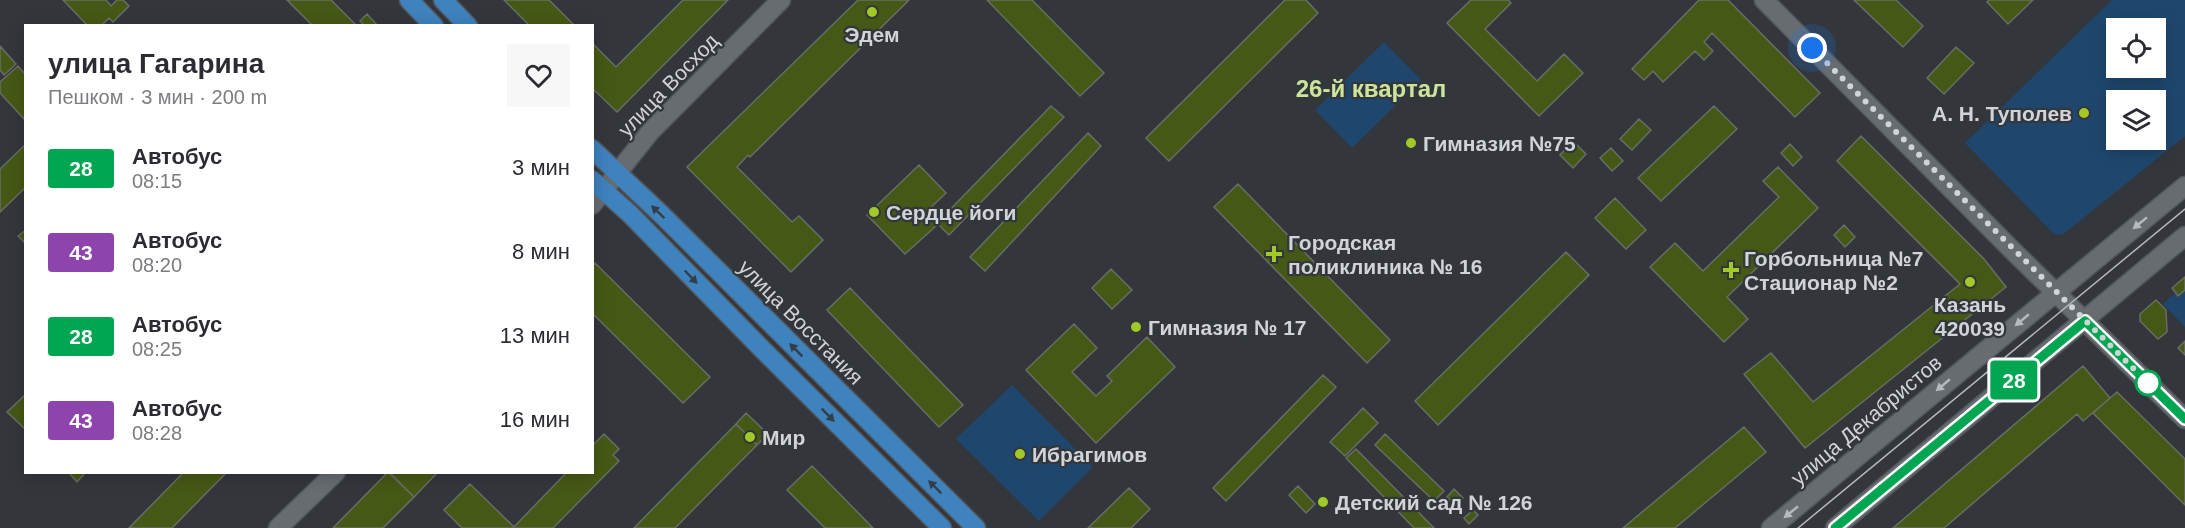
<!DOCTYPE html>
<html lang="ru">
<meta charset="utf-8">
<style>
body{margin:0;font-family:Arial,sans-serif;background:#f7f7f7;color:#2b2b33;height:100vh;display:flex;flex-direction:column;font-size:22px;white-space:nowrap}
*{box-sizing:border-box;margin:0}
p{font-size:20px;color:#7c7c81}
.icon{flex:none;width:33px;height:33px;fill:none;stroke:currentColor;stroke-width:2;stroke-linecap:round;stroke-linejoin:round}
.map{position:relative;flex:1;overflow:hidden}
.panel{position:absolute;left:24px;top:24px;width:570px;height:450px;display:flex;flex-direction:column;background:#fff;border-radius:0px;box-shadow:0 3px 15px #0003}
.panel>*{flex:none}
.badge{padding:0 12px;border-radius:4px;font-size:21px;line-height:39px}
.tools{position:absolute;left:2106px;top:18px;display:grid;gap:12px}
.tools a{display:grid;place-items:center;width:60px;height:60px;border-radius:0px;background:#fff;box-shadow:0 3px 15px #0003;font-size:30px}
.you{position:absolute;width:30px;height:30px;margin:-15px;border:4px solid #fff;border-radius:50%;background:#1a73e8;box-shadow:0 0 0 9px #1a73e833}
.map>.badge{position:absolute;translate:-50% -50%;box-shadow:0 0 0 3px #fff}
.round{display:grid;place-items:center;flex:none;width:63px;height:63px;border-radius:0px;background:#f7f7f7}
.head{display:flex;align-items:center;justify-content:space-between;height:102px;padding:0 24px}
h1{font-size:28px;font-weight:800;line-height:45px}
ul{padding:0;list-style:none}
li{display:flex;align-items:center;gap:18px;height:84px;padding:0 24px}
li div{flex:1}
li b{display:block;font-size:22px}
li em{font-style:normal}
li .badge{min-width:66px;font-weight:700;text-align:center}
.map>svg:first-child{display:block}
.green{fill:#1f476e;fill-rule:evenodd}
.building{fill:#465815;stroke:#6a6c66;stroke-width:1.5}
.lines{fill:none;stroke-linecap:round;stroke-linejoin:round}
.secondary-casing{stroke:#525559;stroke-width:21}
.primary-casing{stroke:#525559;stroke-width:21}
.secondary{stroke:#676c71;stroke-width:18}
.primary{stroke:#3e82be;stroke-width:18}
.tram{stroke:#b6babc;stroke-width:1.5}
.oneway{fill:#343e49}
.oneway2{fill:#b6babd}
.line-casing{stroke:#fff;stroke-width:14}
.line{stroke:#00a651;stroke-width:9}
.walk{stroke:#d1d4d6;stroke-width:6;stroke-dasharray:0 10.8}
.poi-dot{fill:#a2c928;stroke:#33373c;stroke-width:2}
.stop-dot{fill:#fff;stroke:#00a651;stroke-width:3}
.labels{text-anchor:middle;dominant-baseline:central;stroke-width:4.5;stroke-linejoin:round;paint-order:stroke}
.poi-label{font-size:21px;font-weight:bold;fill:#d1d4d6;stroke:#33373c;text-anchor:start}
.street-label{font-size:21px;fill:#d1d4d6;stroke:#33373c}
.quarter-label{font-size:24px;font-weight:bold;fill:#cde59b;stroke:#33373c}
</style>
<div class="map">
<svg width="2185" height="528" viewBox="0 0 2185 528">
<rect width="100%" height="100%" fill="#33373c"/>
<path class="green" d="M2112,0H2185V136L2062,235L2054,234L1965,143ZM2156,28V68H2116V28ZM2156,100V140H2116V100Z
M1384,42L1421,80L1352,148L1315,110Z
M2185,285V327L2163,304Z
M1012,385L1093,467L1039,521L956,439Z"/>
<path class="building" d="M63,0H106L111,6L117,0H123L129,6L113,22L109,18L101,26H88Z
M287,0H331L357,26H313Z
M504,0H549L575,26H530Z
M683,0H728L617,112L592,88V43L616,67Z
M858,0H909L750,157L748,155L737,167L792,222L799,216L823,240L791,272L687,167Z
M987,0H1032L1104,73L1080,96Z
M1285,0H1306L1318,13L1169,161L1146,138Z
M1471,0H1508L1511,3L1485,29L1537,81L1564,54L1583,73L1539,116L1447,23Z
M1699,0H1728L1820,93L1795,117L1712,33L1704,42L1713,51L1704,60L1695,51L1663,82L1653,71L1644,80L1632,69Z
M1854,0H1896L1923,26L1903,47Z
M1989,0H2033L2008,24L1987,2Z
M367,14L378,26H365L360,21Z
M0,46L16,64L4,75L0,70Z
M1956,47L1974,63L1944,94L1927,78Z
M18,66L26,75V121L0,93V82Z
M1051,106L1064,117L949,235L937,223Z
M1714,106L1737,129L1661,201L1638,178Z
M1639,119L1651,130L1632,150L1620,139Z
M1088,133L1101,146L985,271L970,257Z
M1861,136L1984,259L2006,287L1805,448L1744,374L1771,353L1813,402L1960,284L1837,161Z
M1573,141L1586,154L1573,168L1560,155Z
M26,144V187L0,212V169Z
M1790,144L1802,157L1793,166L1781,153Z
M1611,148L1623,161L1612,171L1600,158Z
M919,165L946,193L925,213L937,225L905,254L867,215Z
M1778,167L1818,208L1727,297L1748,319L1724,342L1650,267L1675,243L1703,271L1779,197L1763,181Z
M1238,184L1390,340L1367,363L1214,207Z
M1615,198L1646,230L1626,249L1595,218Z
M1844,225L1855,237L1845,247L1834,235Z
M26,230V244L18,236Z
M1566,252L1589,275L1438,425L1415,401Z
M595,263L710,377L683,403L594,315L592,316V266Z
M1111,269L1132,290L1112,309L1092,288Z
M2185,277V290L2178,296L2172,288Z
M850,288L963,405L939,427L827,310Z
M2156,300L2166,310L2167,332L2158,339L2140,321V314Z
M1074,324L1097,348L1072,372L1096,396L1112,381L1107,376L1147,337L1175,367L1096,443L1026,370Z
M2185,341V355L2178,348Z
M2083,366L2110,398L2083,421L2077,414L1944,528H1893Z
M1323,375L1336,387L1226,501L1213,488Z
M2117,392L2185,459V505L2093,413Z
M26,394V430L7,412Z
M1363,408L1378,423L1345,456L1330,442Z
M746,413L768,434L757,445L736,424Z
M736,424L757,445L740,462L675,528H634Z
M1744,427L1766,452L1699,508L1675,528H1623Z
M604,434L619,449L613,455L619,461L553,528H513L567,472H592V446Z
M1385,434L1444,491L1434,501L1375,445Z
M1356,449L1434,528H1414L1346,458Z
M812,466L828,482L873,528H825L787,490Z
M68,472H86L77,482Z
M184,472H227L172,528H129Z
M388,472L414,497L383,528H333Z
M389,472H438L414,497Z
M470,484L514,527L513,528H462L444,510Z
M1298,486L1315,504L1306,513L1289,495Z
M1129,488L1150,509L1131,528H1088Z
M1454,489L1463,498L1455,505L1447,497Z
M1473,510L1478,515L1469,524L1464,518Z"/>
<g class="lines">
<g class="secondary-casing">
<path id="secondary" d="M1764,0L2012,250L2185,419
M592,205L650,132L781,0
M278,528L336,472
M1771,528L2185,186
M1835,528L2185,236"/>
</g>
<g class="primary-casing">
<path id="primary" d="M409,0L434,26
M443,0L468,26
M592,149L662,215L976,528
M592,180L630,214L758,345L942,528"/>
</g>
<use href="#secondary" class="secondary"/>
<use href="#primary" class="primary"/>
<path class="tram" d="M1798,528L2185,209"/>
</g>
<defs><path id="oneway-solid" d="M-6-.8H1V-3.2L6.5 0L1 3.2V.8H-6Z" transform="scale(1.5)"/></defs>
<g class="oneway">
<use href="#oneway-solid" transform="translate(658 212) rotate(-136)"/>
<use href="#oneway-solid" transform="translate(691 277) rotate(46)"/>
<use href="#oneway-solid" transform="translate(796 350) rotate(-135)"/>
<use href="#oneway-solid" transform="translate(828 415) rotate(45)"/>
<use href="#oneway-solid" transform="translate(935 487) rotate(-135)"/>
</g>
<g class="oneway2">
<use href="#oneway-solid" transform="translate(2140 223) rotate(141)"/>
<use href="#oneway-solid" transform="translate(2022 320) rotate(140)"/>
<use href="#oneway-solid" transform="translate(1943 385) rotate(140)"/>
<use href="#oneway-solid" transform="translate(1791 512) rotate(141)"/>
</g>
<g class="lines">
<g class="line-casing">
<path id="line" d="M1835,528L2085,321L2185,419"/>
</g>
<use href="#line" class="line"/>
<path class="walk" d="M1812,48L2148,383"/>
</g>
<g class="poi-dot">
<circle cx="872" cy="12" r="6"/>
<circle cx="2084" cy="113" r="6"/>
<circle cx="1411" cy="143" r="6"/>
<circle cx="874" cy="212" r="6"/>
<path d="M1271 245h6v6h6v6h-6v6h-6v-6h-6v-6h6z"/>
<path d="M1728 261h6v6h6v6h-6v6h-6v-6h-6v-6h6z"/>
<circle cx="1970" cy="282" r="6"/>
<circle cx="1136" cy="327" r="6"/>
<circle cx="750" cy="437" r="6"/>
<circle cx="1020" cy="454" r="6"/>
<circle cx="1323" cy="502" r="6"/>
</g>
<circle class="stop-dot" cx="2148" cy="383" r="12"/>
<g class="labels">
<g class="poi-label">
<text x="872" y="34" text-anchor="middle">Эдем</text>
<text x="2072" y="113" text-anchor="end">А. Н. Туполев</text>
<text x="1423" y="143">Гимназия №75</text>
<text x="886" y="212">Сердце йоги</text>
<text x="1288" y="242">Городская<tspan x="1288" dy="24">поликлиника № 16</tspan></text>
<text x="1744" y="258">Горбольница №7<tspan x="1744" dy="24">Стационар №2</tspan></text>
<text x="1970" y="304" text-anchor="middle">Казань<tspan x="1970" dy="24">420039</tspan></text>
<text x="1148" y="327">Гимназия № 17</text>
<text x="762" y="437">Мир</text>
<text x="1032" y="454">Ибрагимов</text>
<text x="1335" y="502">Детский сад № 126</text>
</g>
<g class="street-label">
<text transform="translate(668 85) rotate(-46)">улица Восход</text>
<text transform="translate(801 322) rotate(45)">улица Восстания</text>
<text transform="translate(1866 420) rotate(-40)">улица Декабристов</text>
</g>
<g class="quarter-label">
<text x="1371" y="88">26-й квартал</text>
</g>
</g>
</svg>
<div class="tools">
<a><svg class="icon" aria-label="locate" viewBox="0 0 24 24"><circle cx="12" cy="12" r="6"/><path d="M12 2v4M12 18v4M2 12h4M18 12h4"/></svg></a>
<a><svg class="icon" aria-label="layers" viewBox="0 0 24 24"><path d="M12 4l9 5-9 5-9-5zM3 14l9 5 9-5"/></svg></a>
</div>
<div class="you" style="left:1812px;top:48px"></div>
<b class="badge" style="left:2014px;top:380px;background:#00a651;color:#fff">28</b>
<section class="panel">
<div class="head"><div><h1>улица Гагарина</h1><p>Пешком · 3 мин · 200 m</p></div><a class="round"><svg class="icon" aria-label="heart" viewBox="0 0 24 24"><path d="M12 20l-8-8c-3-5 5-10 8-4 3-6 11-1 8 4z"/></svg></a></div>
<ul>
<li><span class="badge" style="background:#00a651;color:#fff">28</span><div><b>Автобус</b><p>08:15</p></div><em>3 мин</em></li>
<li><span class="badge" style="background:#8e44ad;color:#fff">43</span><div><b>Автобус</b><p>08:20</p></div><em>8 мин</em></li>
<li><span class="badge" style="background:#00a651;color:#fff">28</span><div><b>Автобус</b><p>08:25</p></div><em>13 мин</em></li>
<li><span class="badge" style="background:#8e44ad;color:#fff">43</span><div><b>Автобус</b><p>08:28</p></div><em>16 мин</em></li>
</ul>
</section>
</div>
